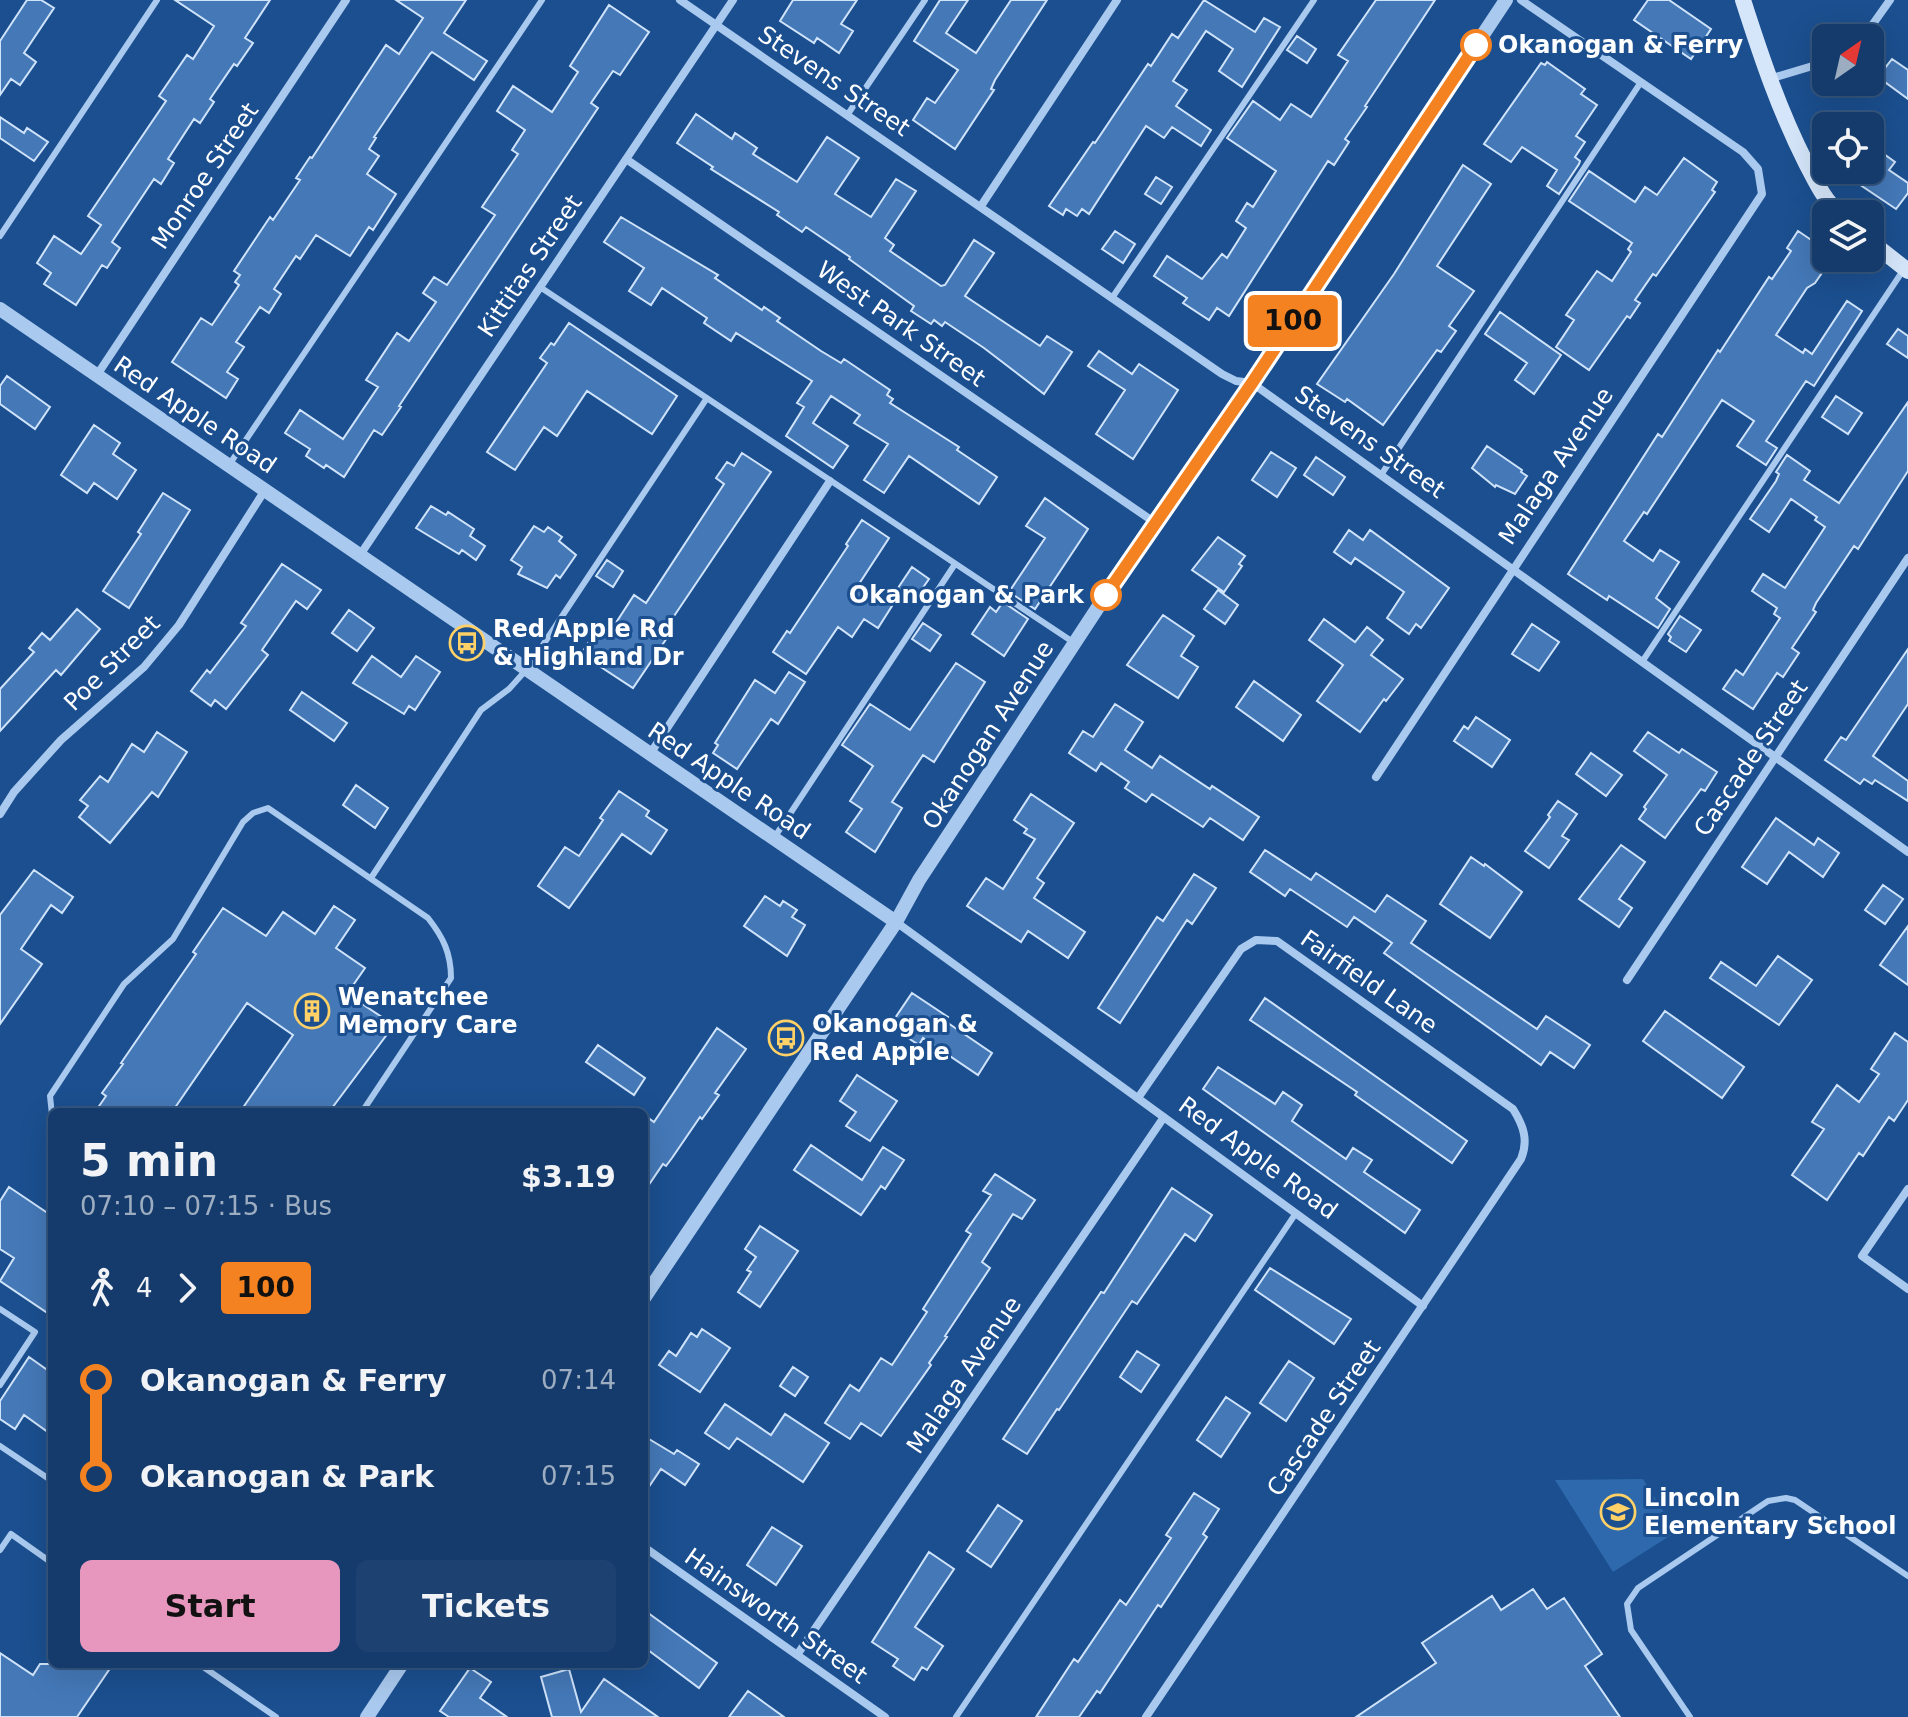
<!DOCTYPE html>
<meta charset="utf-8">
<style>
body{margin:0;font-family:"DejaVu Sans",sans-serif;background:#1d4271;color:#f1f3f6;height:100vh;display:flex;flex-direction:column;font-size:30px;white-space:nowrap}
*{box-sizing:border-box;margin:0}
p{font-size:26px;color:#9dadc1}
.icon{flex:none;width:44px;height:44px;fill:none;stroke:currentColor;stroke-width:2;stroke-linecap:round;stroke-linejoin:round}
.map{position:relative;flex:1;overflow:hidden}
.panel{position:absolute;left:48px;top:1108px;width:600px;height:560px;display:flex;flex-direction:column;background:#143b6b;border-radius:12px;box-shadow:0 8px 32px #0002,0 0 0 2px #33557e}
.panel>*{flex:none}
.badge{padding:0 16px;border-radius:6px;font-size:28px;line-height:52px}
.needle{width:52px;rotate:34deg}
.buttons{position:absolute;left:1812px;top:24px;display:grid;gap:16px}
.buttons a{display:grid;place-items:center;width:72px;height:72px;border-radius:12px;background:#143b6b;box-shadow:0 8px 32px #0002,0 0 0 2px #33557e;font-size:40px}
.map>.badge{position:absolute;translate:-50% -50%;box-shadow:0 0 0 4px #fff}
.legs{display:flex;align-items:center;gap:12px;height:88px;padding:0 32px;font-size:26px}
.legs p{margin-inline-start:auto}
.overview{display:flex;align-items:center;justify-content:space-between;height:136px;padding:0 32px}
h1{font-size:44px;font-weight:700;line-height:60px}
.primary-button{display:flex;gap:16px;margin-top:auto;padding:16px 32px}
.primary-button a{flex:1;height:92px;border-radius:12px;background:#e797bd;color:#111;font-size:32px;font-weight:700;line-height:92px;text-align:center}
.primary-button a+a{background:#1d4271;color:#f1f3f6}
ul{padding:0 32px;list-style:none}
li{display:flex;align-items:center;gap:28px;height:96px;font-size:30px}
li i{display:grid;place-items:center;width:12px;height:100%;margin:0 10px;background:currentColor}
li i::after{content:'';width:20px;height:20px;margin:-10px;border:6px solid;border-radius:50%;background:#143b6b}
li p{margin-inline-start:auto}
li:first-child i{background:linear-gradient(#0000 50%,currentColor 0)}
li:last-child i{background:linear-gradient(currentColor 50%,#0000 0)}
.map>svg:first-child{display:block}
.green{fill:#2e69ad}
.building{fill:#4478b7;stroke:#cfe3fa;stroke-width:2}
.lines{fill:none;stroke-linecap:round;stroke-linejoin:round}
.service{stroke:#a9c9ee;stroke-width:6}
.minor{stroke:#a9c9ee;stroke-width:8}
.tertiary{stroke:#a9c9ee;stroke-width:14}
.secondary{stroke:#d6e6fa;stroke-width:16}
.line-1-casing{stroke:#fff;stroke-width:18}
.line-1{stroke:#f58220;stroke-width:12}
.stop-1-dot{fill:#fff;stroke:#f58220;stroke-width:4}
.labels{text-anchor:middle;dominant-baseline:central;stroke-width:6;stroke-linejoin:round;paint-order:stroke}
.stop-label{font-size:24px;font-weight:bold;fill:#fff;stroke:#1b4f8f;text-anchor:start}
.street-label{font-size:24px;fill:#fff;stroke:#1b4f8f}
.poi-label{font-size:24px;font-weight:bold;fill:#fff;stroke:#1b4f8f;text-anchor:start}
</style>
<div class="map">
<svg width="1908" height="1717" viewBox="0 0 1908 1717">
<rect width="100%" height="100%" fill="#1b4f8f"/>
<path class="green" d="M1643,1479L1676,1532L1613,1572L1555,1480Z"/>
<path class="building" d="M27,0H41L54,8L24,53L36,62L20,85L11,79L0,95V41Z
M175,0H270L245,38L253,43L237,66L234,64L210,99L214,102L200,123L194,119L168,159L174,163L161,184L154,179L112,242L120,248L107,268L102,265L76,305L44,284L51,273L37,263L54,236L81,254L101,225L88,216L166,101L159,96L187,55L193,59L214,26Z
M396,0H466L444,33L487,61L474,80L432,52L430,54L374,137L376,138L369,149L379,156L367,174L396,194L373,230L369,227L350,256L316,235L300,259L296,256L274,289L281,294L269,313L260,307L236,342L244,347L227,372L238,379L226,398L172,362L201,318L212,325L239,285L235,282L240,275L234,271L270,217L273,220L300,180L296,178L310,157L312,158L386,45L399,54L423,18Z
M793,0H857L841,24L853,31L839,53L817,38L814,43L780,21Z
M940,0H968L946,33L976,53L1011,0H1047L995,80L991,89L994,90L955,149L913,120L927,98L935,103L958,70L914,41Z
M1204,0L1255,32L1264,18L1280,27L1242,87L1219,71L1233,49L1206,31L1173,81L1187,90L1176,106L1211,130L1201,146L1172,127L1164,138L1146,126L1089,214L1082,209L1077,216L1066,209L1063,215L1049,206L1093,142L1095,143L1148,64L1151,66L1172,34L1178,38Z
M1376,0H1435L1365,106L1367,107L1345,139L1349,142L1334,165L1328,161L1229,316L1217,308L1209,320L1183,303L1187,298L1154,276L1167,256L1202,279L1222,254L1227,258L1246,228L1236,221L1247,203L1253,207L1276,171L1227,138L1253,101L1280,120L1291,104L1311,117L1348,61L1338,55Z
M1648,0H1669L1711,29L1691,59L1634,20Z
M609,5L649,32L620,75L613,71L591,103L598,108L399,406L401,407L382,435L374,430L344,477L326,465L324,468L306,456L310,449L285,433L300,410L343,439L378,387L366,380L397,333L409,341L436,302L423,293L434,277L447,285L495,215L482,207L518,154L512,150L525,130L497,111L513,86L552,112L578,72L570,66Z
M1297,36L1316,49L1307,63L1287,50Z
M1892,59L1908,70V99L1878,77Z
M1547,62L1585,89L1581,94L1597,105L1576,136L1585,142L1575,157L1580,161L1579,164L1559,194L1547,186L1557,170L1522,147L1511,162L1484,144L1541,63L1545,65Z
M696,114L732,139L735,133L757,148L753,154L797,182L827,137L859,158L835,194L871,217L896,179L916,191L885,238L894,245L890,251L941,286L945,285L974,240L994,253L965,296L1040,346L1047,336L1072,352L1044,394L984,348L945,322L942,326L934,320L931,324L911,311L914,306L849,259L850,257L806,227L802,232L777,215L779,212L711,169L713,167L677,143Z
M0,117L24,133L27,128L48,142L34,161L0,138Z
M1870,144L1895,162L1889,170L1908,183V193L1896,209L1838,170H1870Z
M1684,158L1717,182L1712,190L1715,192L1656,276L1653,274L1635,300L1640,303L1630,318L1627,316L1589,370L1556,347L1574,320L1566,315L1597,271L1612,281L1631,252L1628,249L1632,243L1569,201L1589,171L1635,202L1645,187L1657,195Z
M1463,165L1491,184L1437,266L1474,291L1449,326L1456,331L1441,352L1437,350L1383,425L1347,399L1345,402L1317,384L1394,274Z
M1156,177L1172,187L1161,204L1145,194Z
M621,217L718,275L715,278L762,310L764,307L780,318L777,321L821,351L841,363L844,359L890,390L887,395L893,399L890,403L959,447L957,450L997,477L979,504L909,456L884,493L864,480L888,444L854,423L860,415L831,396L813,423L848,446L833,468L786,436L804,407L797,403L812,381L736,333L731,341L704,323L707,318L662,288L651,305L629,291L644,268L604,242Z
M1115,231L1135,244L1123,263L1102,249Z
M1798,231L1826,250V267L1815,283L1807,288L1776,335L1803,353L1805,349L1812,354L1847,301L1862,311L1814,386L1806,381L1766,441L1777,448L1766,465L1737,446L1754,421L1722,400L1647,514L1644,512L1624,541L1653,561L1660,550L1679,562L1656,598L1670,609L1658,628L1609,596L1607,600L1568,574L1658,434L1662,437L1718,350L1720,352L1769,277L1772,279L1791,251L1787,248Z
M1500,312L1561,355L1534,394L1515,380L1527,363L1485,334Z
M569,323L677,396L652,434L587,391L557,436L544,427L515,470L487,452L547,363L540,358L551,343L554,345Z
M1898,329L1908,336V358L1887,344Z
M1099,351L1132,374L1139,364L1178,390L1133,459L1096,434L1125,390L1088,366Z
M7,376L50,407L35,429L0,404V386Z
M1836,396L1862,413L1848,434L1822,417Z
M1908,402V471L1858,549L1854,546L1816,603L1813,610L1816,612L1792,648L1799,653L1783,677L1777,673L1753,709L1723,689L1736,670L1743,675L1780,618L1774,614L1777,608L1752,591L1763,574L1785,588L1825,527L1815,520L1817,517L1791,499L1769,532L1750,519L1776,481L1779,474L1776,472L1787,455L1810,471L1804,480L1839,503Z
M94,425L120,443L113,454L136,470L117,499L94,483L87,493L61,475Z
M1487,446L1522,470L1521,472L1527,476L1515,494L1496,485L1495,487L1472,468Z
M1271,452L1296,468L1277,497L1252,480Z
M742,453L771,472L668,625L673,629L633,688L581,654L598,628L608,635L634,595L646,603L724,484L716,478L727,462L734,466Z
M1316,457L1345,477L1333,495L1304,475Z
M163,493L190,510L129,608L103,591L141,534L138,532Z
M1045,498L1088,529L1035,609L1009,592L1045,538L1026,526Z
M431,506L446,515L448,512L474,529L470,536L485,546L476,560L462,550L459,554L416,528Z
M862,520L889,538L859,584L892,606L878,628L864,619L852,637L838,627L806,674L773,652L787,631L790,633L848,546L846,544Z
M534,526L544,532L548,527L562,537L559,541L576,555L560,578L556,575L547,588L518,574L522,567L511,560Z
M1349,530L1363,540L1370,530L1449,588L1421,628L1416,624L1409,634L1387,618L1404,592L1355,558L1351,564L1334,552Z
M1218,537L1245,556L1239,564L1242,566L1224,592L1192,570Z
M607,560L623,571L613,587L596,576Z
M282,564L321,590L307,609L296,601L262,650L268,655L226,709L215,700L211,706L191,691L207,670L210,673L246,626L241,623Z
M912,567L929,579L915,599L898,588Z
M1218,590L1238,605L1225,624L1204,609Z
M1003,602L1028,619L1004,656L972,634L990,607L996,612Z
M77,609L100,629L61,675L56,670L0,731V689L34,652L29,648L42,633L50,640Z
M349,610L374,628L357,651L332,633Z
M1163,615L1194,636L1181,656L1198,667L1178,698L1127,665Z
M1680,616L1701,630L1686,652L1669,641L1671,637L1668,634Z
M1324,619L1355,642L1367,627L1383,640L1371,655L1403,679L1386,701L1384,699L1360,732L1317,701L1343,665L1309,640Z
M923,623L941,635L930,651L912,639Z
M1532,624L1559,642L1539,671L1512,654Z
M1908,649V704L1873,756L1908,781V801L1875,780L1872,784L1864,779L1860,784L1825,760L1841,737L1846,740Z
M372,656L401,677L416,656L440,672L415,710L409,706L404,714L353,683Z
M956,663L985,682L934,762L923,755L892,802L902,808L875,852L846,832L862,809L850,801L873,766L842,745L870,704L910,730Z
M789,672L805,682L778,724L771,719L737,769L713,753L718,745L715,743L755,680L775,693Z
M1254,681L1301,715L1283,741L1236,707Z
M302,692L347,723L334,741L290,710Z
M1115,704L1143,722L1125,750L1152,768L1160,756L1210,789L1212,786L1259,817L1243,840L1210,818L1203,827L1152,794L1146,802L1125,788L1129,782L1101,763L1096,771L1069,753L1083,731L1093,737Z
M1476,717L1510,740L1492,767L1454,741L1464,726L1468,729Z
M157,732L187,752L158,797L152,792L110,843L79,817L88,806L80,800L100,776L108,782L132,744L144,752Z
M1648,732L1679,753L1682,749L1717,772L1705,791L1701,789L1665,838L1639,819L1646,809L1644,807L1667,775L1634,751Z
M1591,753L1622,775L1606,796L1576,774Z
M356,785L388,808L375,828L343,805Z
M619,791L649,811L646,816L667,830L651,854L622,834L569,908L538,886L565,847L579,856L603,820L600,818Z
M1031,794L1074,823L1037,878L1044,883L1034,898L1085,932L1068,958L1028,931L1021,942L967,906L986,878L1003,889L1035,839L1024,833L1027,829L1014,820Z
M1558,801L1577,814L1562,836L1569,840L1549,868L1525,851L1550,817L1548,815Z
M1776,818L1814,845L1818,838L1839,853L1823,877L1789,852L1767,884L1742,867Z
M1621,845L1645,862L1619,899L1632,908L1619,927L1579,899Z
M1265,850L1311,880L1316,873L1375,912L1387,895L1426,921L1411,943L1537,1029L1546,1016L1590,1045L1574,1068L1550,1052L1541,1065L1384,953L1392,943L1354,917L1347,927L1290,889L1285,896L1250,872Z
M1471,857L1484,866L1485,864L1522,892L1490,938L1440,904Z
M34,870L73,897L62,913L51,905L21,949L42,964L0,1024V915Z
M1194,874L1216,888L1192,924L1187,920L1120,1023L1098,1008L1157,917L1163,921Z
M1883,885L1903,899L1885,924L1865,910Z
M765,896L780,906L783,901L797,910L792,917L805,925L787,956L744,926Z
M334,906L355,920L336,948L365,968L347,994L394,1025L329,1112H240L293,1035L247,1003L172,1112H95L106,1096L102,1093L123,1064L121,1063L196,954L193,952L223,908L266,936L283,912L315,934Z
M1908,926V985L1880,965Z
M1778,956L1812,980L1779,1025L1710,978L1721,962L1756,986Z
M912,993L948,1017L945,1021L992,1053L978,1075L923,1038L919,1045L902,1034L905,1029L893,1021Z
M1265,998L1467,1141L1452,1163L1355,1095L1357,1092L1250,1020Z
M1665,1011L1744,1067L1722,1098L1643,1041Z
M717,1028L746,1049L715,1093L719,1095L702,1119L700,1117L672,1158L666,1166L663,1164L644,1192V1115L654,1122Z
M1895,1033L1908,1042V1100L1894,1121L1889,1117L1863,1156L1859,1153L1827,1200L1792,1175L1824,1129L1812,1122L1837,1085L1859,1102L1879,1074L1871,1069Z
M598,1045L645,1078L634,1095L586,1062Z
M1218,1067L1275,1104L1283,1092L1302,1105L1292,1121L1346,1159L1353,1148L1372,1160L1364,1172L1420,1210L1405,1233L1203,1089Z
M857,1075L897,1101L870,1141L846,1126L856,1112L840,1101Z
M811,1145L862,1180L883,1147L904,1160L885,1189L881,1186L861,1215L794,1170Z
M995,1174L1035,1200L1022,1219L1013,1214L982,1262L990,1268L945,1336L947,1337L929,1363L931,1365L881,1436L861,1423L850,1439L825,1423L850,1385L859,1391L881,1358L892,1365L927,1312L923,1309L971,1234L966,1231L991,1195L983,1191Z
M9,1187L52,1216V1316L0,1281L14,1258L0,1249V1201Z
M1172,1188L1212,1215L1195,1241L1185,1234L1137,1304L1132,1301L1059,1410L1057,1409L1027,1454L1003,1439L1101,1292L1104,1293Z
M760,1226L798,1251L760,1307L738,1292L751,1272L747,1270L756,1257L745,1249Z
M1270,1268L1351,1319L1334,1344L1255,1290Z
M702,1329L730,1348L700,1392L659,1365L669,1351L676,1356L691,1333L697,1337Z
M1137,1351L1159,1365L1141,1392L1120,1377Z
M29,1357L46,1369H52V1435L24,1415L15,1429L0,1419V1401Z
M1289,1361L1314,1378L1286,1421L1260,1403Z
M793,1367L808,1377L795,1396L780,1386Z
M1226,1397L1250,1413L1221,1457L1197,1440Z
M725,1404L771,1435L785,1414L829,1443L803,1482L737,1438L729,1449L705,1433Z
M644,1436L674,1454L677,1450L699,1464L685,1485L661,1469L644,1494Z
M1194,1493L1219,1509L1203,1534L1207,1537L1161,1607L1158,1605L1100,1693L1097,1691L1079,1717H1036L1074,1659L1078,1662L1120,1600L1126,1605L1171,1538L1166,1535Z
M998,1505L1022,1521L991,1567L967,1551Z
M772,1527L802,1546L776,1585L747,1565Z
M929,1552L954,1569L915,1627L943,1646L927,1670L922,1667L914,1680L893,1666L898,1659L872,1642Z
M1533,1589L1547,1609L1564,1598L1602,1654L1585,1666L1620,1717H1356L1436,1663L1422,1643L1492,1596L1501,1610Z
M644,1610L717,1663L699,1688L644,1647Z
M0,1653L33,1675L40,1664H113L77,1717H0Z
M470,1668L491,1682L480,1698L507,1717H449L440,1711Z
M569,1669L581,1712L604,1679L658,1717H552L541,1677Z
M748,1691L784,1717H729Z"/>
<g class="lines">
<path class="service" d="M848,114L925,0
M0,236L157,0
M540,287L1073,642
M1112,298L1314,0
M229,465L542,0
M1381,475L1641,82
M1642,662L1904,269
M774,838L955,564
M371,878L481,710L509,689L527,669L707,398
M52,1115L50,1096L124,984L173,939L243,822L253,813L268,808L428,918C443,937 451,953 451,978L362,1112
M0,1309L35,1332L0,1385
M0,1446L52,1481
M0,1550L11,1534L52,1563
M199,1664L276,1717
M956,1717L1296,1213
M1690,1717L1631,1630L1627,1604L1638,1588L1768,1501L1786,1498L1795,1500L1908,1576"/>
<path class="minor" d="M680,0L1222,374L1236,381L1252,383L1908,852
M1863,38L1890,0
M1769,79L1826,62
M626,159L1154,522
M981,206L1117,0
M97,375L346,0
M360,555L733,0
M650,754L830,481
M1376,777L1762,194L1758,169L1743,152L1521,0
M0,814L14,792L61,740L144,667L179,625L265,490
M896,922L1423,1306
M1627,980L1908,558
M1138,1098L1241,949L1256,940L1277,941L1513,1109C1523,1125 1529,1140 1521,1159L1146,1717
M1908,1189L1862,1256L1908,1289
M644,1547L885,1717
M797,1655L1164,1117"/>
<path class="tertiary" d="M0,309L896,922
M644,1298L896,922L919,880L1154,522L1252,383L1506,0
M367,1717L402,1664"/>
<path class="secondary" d="M1743,0C1761,56 1779,110 1806,163C1816,182 1824,200 1840,214
M1870,241L1908,271"/>
</g>
<g class="lines">
<g class="line-1-casing">
<path id="line-1" d="M1106,595L1252,383L1476,45"/>
</g>
<use href="#line-1" class="line-1"/>
</g>
<defs>
<g id="bus-ring" transform="scale(1.8)"><circle r="9.5" fill="#1b4f8f" stroke="#ffd166" stroke-width="1.5"/><path d="M-5-6H5V4H4V6H2V4H-2V6H-4V4H-5ZM-3.5-4V0h7V-4ZM-3.5 1.2v1.5H-2V1.2ZM2 1.2v1.5H3.5V1.2Z" fill="#ffd166"/></g>
<g id="building-ring" transform="scale(1.8)"><circle r="9.5" fill="#1b4f8f" stroke="#ffd166" stroke-width="1.5"/><path d="M-4-6H4V6H1V3H-1V6H-4ZM-2.5-4.3h1.7v1.8h-1.7ZM.8-4.3h1.7v1.8H.8ZM-2.5-1h1.7V.8h-1.7ZM.8-1h1.7V.8H.8Z" fill="#ffd166"/></g>
<g id="school-ring" transform="scale(1.8)"><circle r="9.5" fill="#1b4f8f" stroke="#ffd166" stroke-width="1.5"/><path d="M0-5L7-2L0 1L-7-2ZM-4 1L0 2.5L4 1V4Q0 6-4 4Z" fill="#ffd166"/></g>
</defs>
<g fill-rule="evenodd">
<use href="#bus-ring" x="467" y="643"/>
<use href="#building-ring" x="312" y="1011"/>
<use href="#bus-ring" x="786" y="1038"/>
<use href="#school-ring" x="1618" y="1512"/>
</g>
<g class="stop-1-dot">
<circle cx="1476" cy="45" r="14"/>
<circle cx="1106" cy="595" r="14"/>
</g>
<g class="labels">
<g class="stop-label">
<text x="1498" y="45">Okanogan &amp; Ferry</text>
<text x="1084" y="595" text-anchor="end">Okanogan &amp; Park</text>
</g>
<g class="street-label">
<text transform="translate(834 81) rotate(34)">Stevens Street</text>
<text transform="translate(205 176) rotate(-56)">Monroe Street</text>
<text transform="translate(530 266) rotate(-56)">Kittitas Street</text>
<text transform="translate(901 324) rotate(35)">West Park Street</text>
<text transform="translate(195 415) rotate(34)">Red Apple Road</text>
<text transform="translate(1370 442) rotate(35)">Stevens Street</text>
<text transform="translate(1556 466) rotate(-56)">Malaga Avenue</text>
<text transform="translate(112 663) rotate(-45)">Poe Street</text>
<text transform="translate(988 735) rotate(-57)">Okanogan Avenue</text>
<text transform="translate(1751 758) rotate(-56)">Cascade Street</text>
<text transform="translate(729 781) rotate(34)">Red Apple Road</text>
<text transform="translate(1369 982) rotate(35)">Fairfield Lane</text>
<text transform="translate(1258 1158) rotate(36)">Red Apple Road</text>
<text transform="translate(964 1375) rotate(-56)">Malaga Avenue</text>
<text transform="translate(1324 1418) rotate(-56)">Cascade Street</text>
<text transform="translate(776 1616) rotate(35)">Hainsworth Street</text>
</g>
<g class="poi-label">
<text x="493" y="629">Red Apple Rd<tspan x="493" dy="28">&amp; Highland Dr</tspan></text>
<text x="338" y="997">Wenatchee<tspan x="338" dy="28">Memory Care</tspan></text>
<text x="812" y="1024">Okanogan &amp;<tspan x="812" dy="28">Red Apple</tspan></text>
<text x="1644" y="1498">Lincoln<tspan x="1644" dy="28">Elementary School</tspan></text>
</g>
</g>
</svg>
<div class="buttons">
<a><svg class="needle" viewBox="-14 -14 28 28"><path d="M0-13l5 13h-10z" fill="#e53935"/><path d="M0 13l5-13h-10z" fill="#9dadc1"/></svg></a>
<a><svg class="icon" aria-label="locate" viewBox="0 0 24 24"><circle cx="12" cy="12" r="6"/><path d="M12 2v4M12 18v4M2 12h4M18 12h4"/></svg></a>
<a><svg class="icon" aria-label="layers" viewBox="0 0 24 24"><path d="M12 4l9 5-9 5-9-5zM3 14l9 5 9-5"/></svg></a>
</div>
<b class="badge" style="left:1293px;top:321px;background:#f58220;color:#111">100</b>
<section class="panel">
<div class="overview"><div><h1>5 min</h1><p>07:10 – 07:15 · Bus</p></div><b>$3.19</b></div>
<div class="legs"><svg class="icon" aria-label="walk" viewBox="0 0 24 24"><circle cx="13" cy="4" r="2"/><path d="M13 8l-2 6 4 7M11 14l-3 7M7 12l3-4h3l4 4"/></svg>4<svg class="icon" aria-label="forward" viewBox="0 0 24 24"><path d="M9 5l7 7-7 7"/></svg><b class="badge" style="background:#f58220;color:#111">100</b></div>
<ul>
<li><i style="color:#f58220"></i><b>Okanogan &amp; Ferry</b><p>07:14</p></li>
<li><i style="color:#f58220"></i><b>Okanogan &amp; Park</b><p>07:15</p></li>
</ul>
<div class="primary-button"><a>Start</a><a>Tickets</a></div>
</section>
</div>
